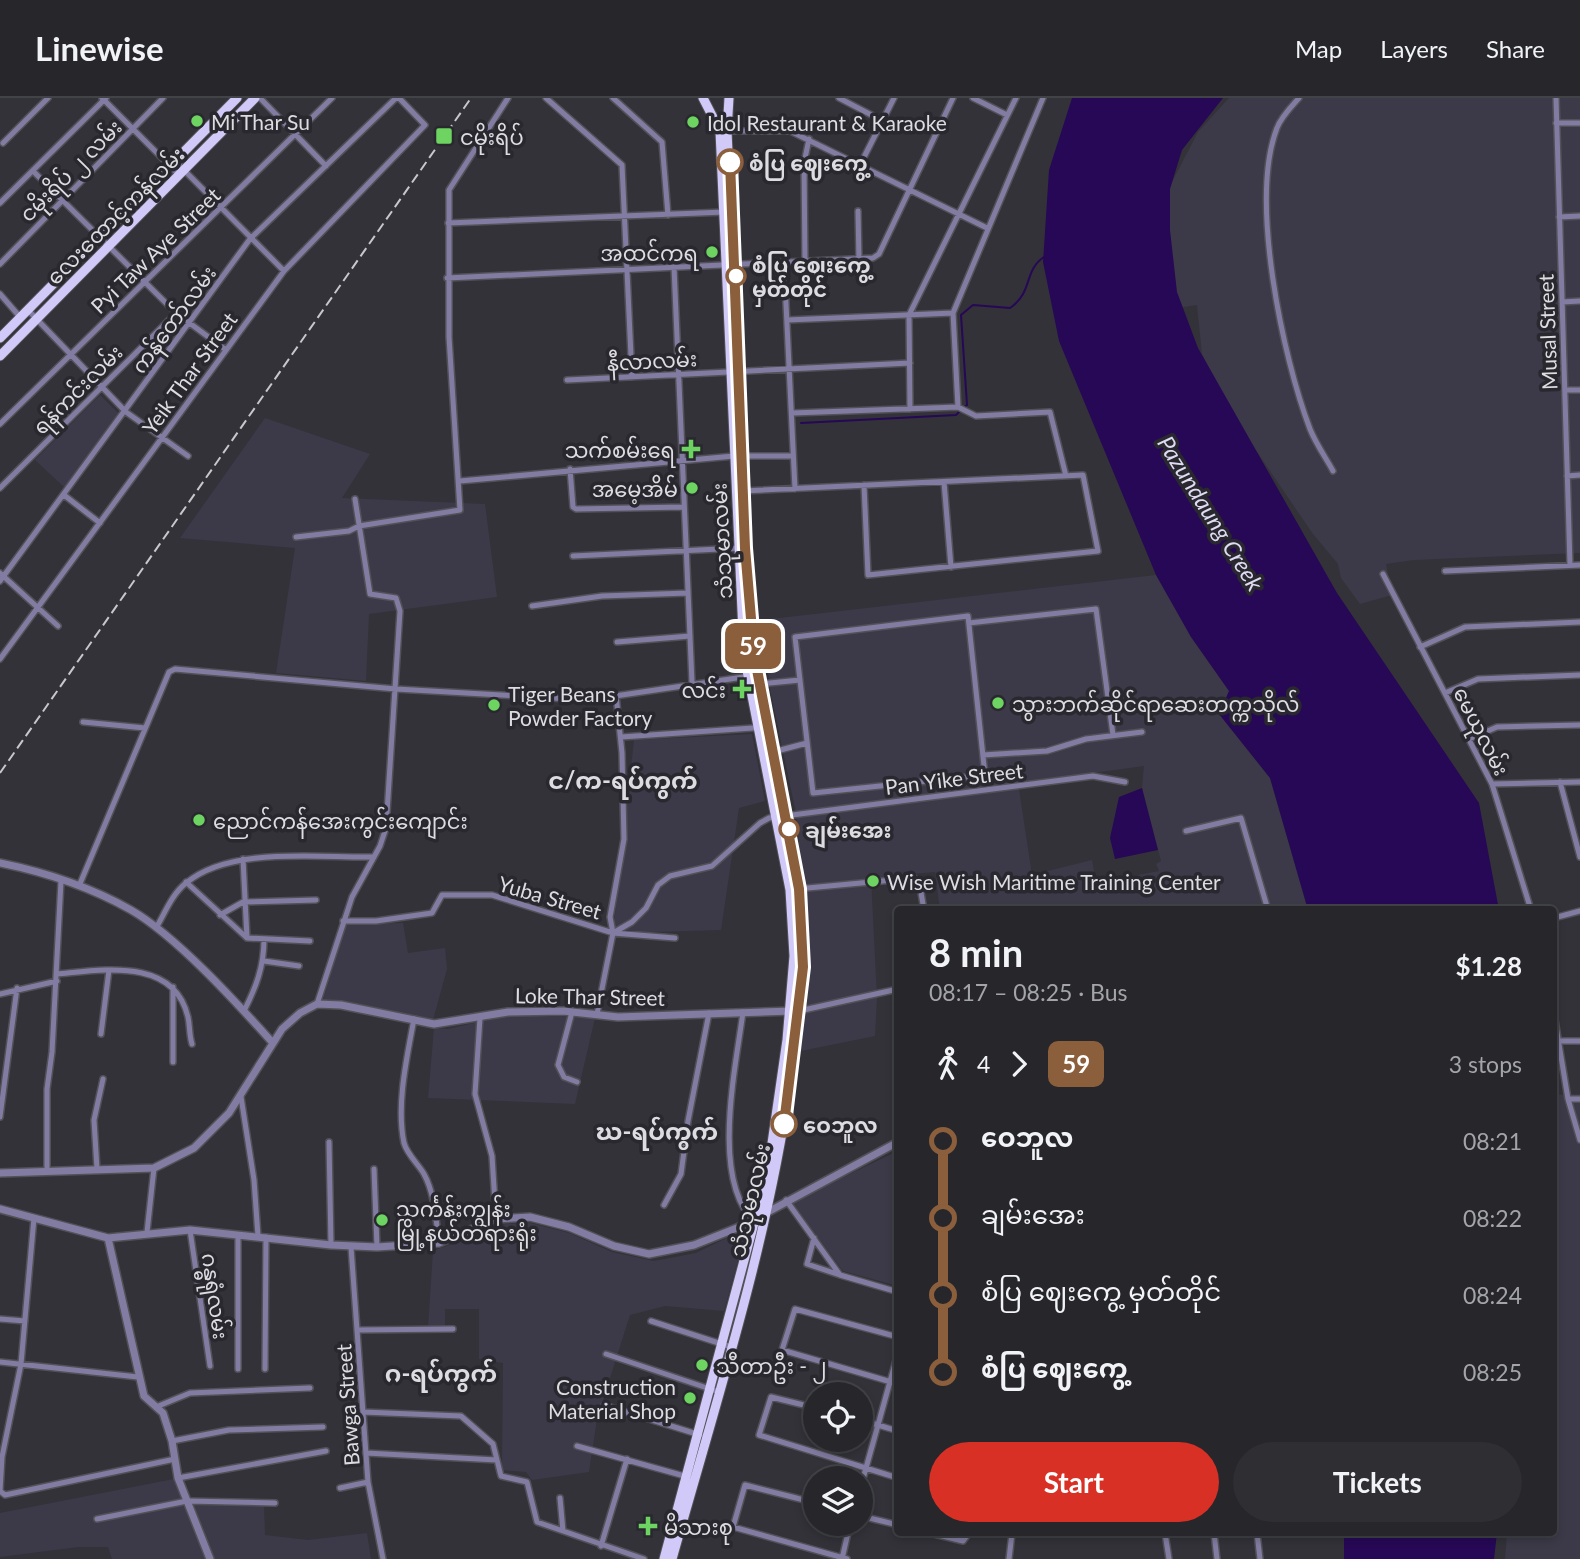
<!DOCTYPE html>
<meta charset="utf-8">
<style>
body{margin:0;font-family:Lato,"Noto Sans Myanmar",sans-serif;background:#2e2e33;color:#f1f3f6;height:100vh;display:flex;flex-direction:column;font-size:26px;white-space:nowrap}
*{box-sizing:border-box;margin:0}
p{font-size:23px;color:#a4a5a9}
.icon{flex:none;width:38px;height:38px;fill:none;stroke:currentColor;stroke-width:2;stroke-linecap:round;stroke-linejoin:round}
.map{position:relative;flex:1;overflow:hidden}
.details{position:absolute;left:894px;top:808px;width:663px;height:630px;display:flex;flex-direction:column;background:#26262b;border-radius:7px;box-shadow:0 4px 10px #0003,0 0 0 2px #424347}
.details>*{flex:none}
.badge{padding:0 14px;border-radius:10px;font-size:24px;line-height:46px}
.fabs{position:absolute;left:803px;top:1284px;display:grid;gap:14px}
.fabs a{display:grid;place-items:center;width:70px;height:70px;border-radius:50%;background:#26262b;box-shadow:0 4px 10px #0003,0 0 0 2px #424347;font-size:35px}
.map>.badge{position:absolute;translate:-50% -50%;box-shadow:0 0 0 4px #fff}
.legs{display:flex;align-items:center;gap:10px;height:77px;padding:0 35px;font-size:23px}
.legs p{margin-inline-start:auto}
.overview{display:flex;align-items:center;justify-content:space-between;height:119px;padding:0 35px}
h1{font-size:38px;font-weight:700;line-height:52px}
.action{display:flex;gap:14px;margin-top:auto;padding:14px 35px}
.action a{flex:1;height:80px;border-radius:42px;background:#d93025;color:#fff;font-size:28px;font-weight:700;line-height:80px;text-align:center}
.action a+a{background:#2e2e33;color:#f1f3f6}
ul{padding:0 35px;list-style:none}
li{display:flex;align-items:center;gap:24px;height:77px;font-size:26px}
li i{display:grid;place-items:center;width:10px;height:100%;margin:0 9px;background:currentColor}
li i::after{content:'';width:18px;height:18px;margin:-9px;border:5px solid;border-radius:50%;background:#26262b}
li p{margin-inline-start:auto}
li:first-child i{background:linear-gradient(#0000 50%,currentColor 0)}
li:last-child i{background:linear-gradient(currentColor 50%,#0000 0)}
header{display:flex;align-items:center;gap:42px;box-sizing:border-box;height:98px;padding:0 35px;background:#26262b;border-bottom:2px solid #424347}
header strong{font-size:33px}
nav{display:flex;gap:38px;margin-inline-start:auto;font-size:24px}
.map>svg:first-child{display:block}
.built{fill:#3c3a48;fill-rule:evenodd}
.water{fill:#260856}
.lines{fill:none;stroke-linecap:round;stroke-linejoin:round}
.stream{stroke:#260856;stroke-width:2}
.minor-casing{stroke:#525157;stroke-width:8}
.tertiary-casing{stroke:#525157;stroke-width:10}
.primary-casing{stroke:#525157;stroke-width:11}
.minor{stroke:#827ca2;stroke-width:5}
.tertiary{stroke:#827ca2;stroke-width:7}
.primary{stroke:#d1caf8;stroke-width:9}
.rail{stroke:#c8c7cc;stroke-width:2;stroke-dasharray:10 5;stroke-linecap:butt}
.line-1-casing{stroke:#fff;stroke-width:16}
.line-1{stroke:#8b5e3c;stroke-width:10}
.poi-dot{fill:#6dd361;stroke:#29282f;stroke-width:2.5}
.stop-1-dot{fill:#fff;stroke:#8b5e3c;stroke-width:3.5}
.labels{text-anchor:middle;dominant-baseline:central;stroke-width:7;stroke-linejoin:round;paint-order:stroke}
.poi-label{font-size:21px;fill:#dddce1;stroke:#29282f;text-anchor:start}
.stop-label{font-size:21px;font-weight:bold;fill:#dddce1;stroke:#29282f;text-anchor:start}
.street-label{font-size:21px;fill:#dddce1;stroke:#29282f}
.water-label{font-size:23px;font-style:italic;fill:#dedbf2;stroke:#29282f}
.quarter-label{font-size:24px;font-weight:bold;fill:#dddce1;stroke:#29282f}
</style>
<header>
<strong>Linewise</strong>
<nav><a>Map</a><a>Layers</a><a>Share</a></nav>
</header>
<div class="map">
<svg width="1580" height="1461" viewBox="0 0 1580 1461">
<rect width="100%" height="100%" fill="#333239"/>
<path class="built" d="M1229,0H1580V455L1414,462L1386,466L1392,497L1360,506L1341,480L1338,466L1313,436L1238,326L1202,256L1197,207L1177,210L1166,142L1170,88L1198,34Z
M100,297L118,315L64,389L35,362Z
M265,320L370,356L342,400L485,406L497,499L369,516L366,583L276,575L295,450L180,440Z
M1156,477L1191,539L1229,593L1219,616L1270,680L1308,812H940L935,774L871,780L877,900L875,938L801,953L807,894L803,786L796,715L770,591L762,522ZM1144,668L1142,690L1161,763L1156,766L1159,773L1096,785L1092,762L1032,777L1018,685Z
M752,636L765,703L739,710L721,832L613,835L634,642Z
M403,825L408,855L445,850L447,871L433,922L341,902H323L346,826Z
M509,917L595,920L575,1006L428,1000L434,930L448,931Z
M1580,996V1461H1505L1507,1435H1554V997Z
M898,1053V1188L843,1173L791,1104Z
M530,1125L569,1135L612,1154L654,1163L696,1155L747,1130L724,1213L665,1208L630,1217L597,1321L589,1374L532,1382L526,1374L502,1372L503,1265L479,1261V1211H445V1230H428L433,1153L506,1126Z
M174,1381L205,1461H112L108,1449H78L0,1459V1415Z
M193,1406L264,1407L265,1437L308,1442L367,1435L371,1461H214Z"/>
<path class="water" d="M1223,0L1182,52L1170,91V132L1177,194L1198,250L1337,495L1479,705L1499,812H1308L1270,680L1219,616L1229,593L1191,539L1156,477L1059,243L1043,164L1049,72L1072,0Z
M1142,690L1158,752L1115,761L1110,740L1119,699Z
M1344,1435H1497L1494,1461H1344Z"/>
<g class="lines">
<path class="stream" d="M964,309L967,307L961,217L973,207L1010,210C1034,193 1023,173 1044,159
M801,325L956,317L960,313"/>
<g class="minor-casing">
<path id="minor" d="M102,0L179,77
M260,0L326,68
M546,0L622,67L632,279
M613,0L662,44L668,117
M839,0L883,23
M973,0L1007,17
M1299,0C1291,9 1281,19 1277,30C1249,102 1283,260 1310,331C1316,346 1326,360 1333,373
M1556,0L1570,467
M1556,25H1580
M727,33H790L987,130
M3,45L48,0
M175,63L284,173
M860,67L894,0
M33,73L176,215L226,252
M0,105L106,0
M858,113L859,162
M1559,119L1580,118
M448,125L725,114
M805,164L804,65L809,41
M784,165L795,391
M0,166L163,0
M674,169L692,585
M447,180L873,160L879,156L953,0
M0,196L20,219
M1562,204L1580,203
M28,212L126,314L188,358
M787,222L953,215
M567,282L910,265
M1565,292H1580
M958,309L953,215L1043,0
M910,311L909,217L1016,0
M792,315L958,309L976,318L1050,314L1066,378
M0,326L332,0
M570,371L573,409L576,411L684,409
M1567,378L1580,377
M460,383L734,358H793
M944,384L951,469
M0,390L176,215
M743,393C857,387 970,382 1083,377L1098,453L868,477L864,387
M64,397L100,425
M296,439L349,433L359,428L460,412L449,239V92L508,0
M573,458L741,450
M1445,473L1580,467
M0,475L58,528
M1383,476L1492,686L1531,812
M0,483L250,141L396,0
M532,508L602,498L688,495
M968,518L985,677L813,695L795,539Z
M969,525L1096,511L1113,637
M617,544L690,538
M1420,549L1465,529L1580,524
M0,561L284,173L425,27L399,0
M759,586L800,582
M1445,595L1478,581L1580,577
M83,624L145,630
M621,639L768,629
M1469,641L1497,629L1580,627
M773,654L807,645
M983,657L1047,653L1086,641L1142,634
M1560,684L1580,759
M1492,686L1580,684
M1186,733L1241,720L1268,812
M243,761L247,840
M186,784L247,840L310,843
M79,788L169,574L175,571L396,591L588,602L757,577
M797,791L914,780L919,783L924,812
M220,817L243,804L316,802
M1554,820L1580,813
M343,823H376L432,815L442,797H492L613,835L675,840
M156,830C165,815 172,796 186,785C230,748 318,760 372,759
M613,835L632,824L646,810L658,787L670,778L712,768L760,725L769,720L1093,678L1125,684
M264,863L299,868
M57,876C103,872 174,859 188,919C190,928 189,936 192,946
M173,889V964
M0,896L57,883
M317,906L352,799L380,748L386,730L400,513L396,500L370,496L355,401
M244,913C256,889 264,869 264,841
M799,913L898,891
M572,914L558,967L564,979L577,984
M743,914C736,968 710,1083 755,1124
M597,916L613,835L610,819L624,741L622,655L616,597
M1554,916L1568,1001L1580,1042
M480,920L475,996L492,1058L496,1121
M414,921C407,959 396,1007 404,1045C407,1056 418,1066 424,1076C435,1096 436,1123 439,1145
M101,936L109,872
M1560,943H1580
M241,999L254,1082L258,1138
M1568,1001H1580
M0,1019L17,890
M329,1044L331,1147
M97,1071L94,1022L103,981
M374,1071L377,1149
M47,1073V991L52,954L61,783
M786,1102L840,1177L898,1194
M664,1107L681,1076L688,1023L709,915
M34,1120L21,1266L2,1359L0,1393L5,1397L175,1361
M190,1132L210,1268
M147,1134L154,1070
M238,1137V1271
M814,1140L807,1166L840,1177
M351,1149L368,1384L383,1461
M0,1221L25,1223
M651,1223L731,1249
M357,1232L453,1231
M898,1239L795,1211L782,1252L898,1286
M606,1256L719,1294
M0,1264L138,1279
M265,1271L266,1139
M604,1307L700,1337
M156,1309L190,1295L310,1290
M816,1310L771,1299L759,1337L898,1380
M363,1314L461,1318L493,1346L497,1362
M861,1322L898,1333
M172,1343L229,1332L323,1329
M577,1348L688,1379
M366,1355L497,1362L501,1378L527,1384L537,1424L644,1461
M178,1380L326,1353
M861,1388L898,1255
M340,1390L368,1384
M560,1400L563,1433
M816,1405L745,1387L733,1429L847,1461
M861,1418L898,1427
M97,1421L187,1403L275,1405
M930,1435L963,1443L969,1435
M1165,1435L1169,1461
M1214,1435L1217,1461
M1257,1435L1260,1461
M601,1448L627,1361
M842,1461L850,1426
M1009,1461L1012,1435"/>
</g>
<g class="tertiary-casing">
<path id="tertiary" d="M0,765C44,774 92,790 131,812C176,838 236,904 272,944
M0,1075L154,1070L194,1050L229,1015L282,931L300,915L317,906L341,907L434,926L508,914L563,913L618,919L792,913
M0,1111L108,1140L190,1132L331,1147L377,1149L439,1145L496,1121L530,1119L569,1129L614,1148L649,1156L694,1147L757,1122
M766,1115L898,1044
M108,1140L144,1298L163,1315L172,1343L178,1380L210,1461"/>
</g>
<g class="primary-casing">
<path id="primary" d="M0,240L237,0
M0,258L255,0
M664,1461L768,1073L787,942L794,858L790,792L744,557L720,33L703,0
M672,1461C716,1304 767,1147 790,985C795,947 802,908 803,869C805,746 760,627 749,504L727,33L729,0"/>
</g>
<use href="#minor" class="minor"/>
<use href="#tertiary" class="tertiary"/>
<use href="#primary" class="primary"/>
<path class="rail" d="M0,675L471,0"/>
</g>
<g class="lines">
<g class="line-1-casing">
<path id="line-1" d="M730,64L745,450L754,556L799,791L803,869L784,1026"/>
</g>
<use href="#line-1" class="line-1"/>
</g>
<g class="poi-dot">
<circle cx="197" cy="23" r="7"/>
<circle cx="693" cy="24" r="7"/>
<rect x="435" y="29" width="18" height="18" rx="3.5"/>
<circle cx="712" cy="154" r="7"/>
<path d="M687.5 340.5h7v7h7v7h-7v7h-7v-7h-7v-7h7z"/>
<circle cx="692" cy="390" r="7"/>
<path d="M738.5 580.5h7v7h7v7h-7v7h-7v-7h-7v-7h7z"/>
<circle cx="998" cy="605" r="7"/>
<circle cx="494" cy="607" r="7"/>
<circle cx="199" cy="722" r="7"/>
<circle cx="873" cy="783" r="7"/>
<circle cx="382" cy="1122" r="7"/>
<circle cx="702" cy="1267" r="7"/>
<circle cx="690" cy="1300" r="7"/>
<path d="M644.5 1417.5h7v7h7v7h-7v7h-7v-7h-7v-7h7z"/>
</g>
<g class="stop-1-dot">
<circle cx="730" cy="64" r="12"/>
<circle cx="736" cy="178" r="9"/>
<circle cx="789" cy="731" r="9"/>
<circle cx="784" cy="1026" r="12"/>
</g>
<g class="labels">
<g class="poi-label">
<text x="211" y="23">Mi Thar Su</text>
<text x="707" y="24">Idol Restaurant &amp; Karaoke</text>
<text x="460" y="38">ငမိုးရိပ်</text>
<text x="698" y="154" text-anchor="end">အထင်ကရ</text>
<text x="675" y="351" text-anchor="end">သက်စမ်းရေ</text>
<text x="678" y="390" text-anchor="end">အမေ့အိမ်</text>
<text x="726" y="591" text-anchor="end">လင်း</text>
<text x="508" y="595">Tiger Beans<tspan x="508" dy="24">Powder Factory</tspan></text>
<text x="1012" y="605">သွားဘက်‌ဆိုင်ရာဆေးတက္ကသိုလ်</text>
<text x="213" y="722">ညောင်ကန်အေးကွင်းကျောင်း</text>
<text x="887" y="783">Wise Wish Maritime Training Center</text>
<text x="396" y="1110">သင်္ကန်းကျွန်း<tspan x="396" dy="24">မြို့နယ်တရားရုံး</tspan></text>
<text x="716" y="1267">သီတာဦး - ၂</text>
<text x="676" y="1288" text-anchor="end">Construction<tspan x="676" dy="24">Material Shop</tspan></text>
<text x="664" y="1428">မိသားစု</text>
</g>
<g class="stop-label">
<text x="749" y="64">စံပြ ဈေးကွေ့</text>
<text x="752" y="166">စံပြ ဈေးကွေ့<tspan x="752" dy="24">မှတ်တိုင်</tspan></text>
<text x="805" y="731">ချမ်းအေး</text>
<text x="803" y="1026">ဝေဘူလ</text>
</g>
<g class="street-label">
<text transform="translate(70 72) rotate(-45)">ငမိုးရိပ် ၂ လမ်း</text>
<text transform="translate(115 117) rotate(-45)">လေးထောင့်ကန်လမ်း</text>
<text transform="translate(155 152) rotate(-44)">Pyi Taw Aye Street</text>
<text transform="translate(173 221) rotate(-54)">ကန်တော်လမ်း</text>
<text transform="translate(1547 234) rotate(-92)">Musal Street</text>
<text transform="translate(652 262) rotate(-3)">နီလာလမ်း</text>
<text transform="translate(189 275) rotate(-54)">Yeik Thar Street</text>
<text transform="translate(77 291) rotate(-45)">ရန်ကင်းလမ်း</text>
<text transform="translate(721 443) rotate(-93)">သံသုမာလမ်း</text>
<text transform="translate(1482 633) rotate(63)">မေယုလမ်း</text>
<text transform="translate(954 680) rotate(-7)">Pan Yike Street</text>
<text transform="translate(550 799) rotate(16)">Yuba Street</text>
<text transform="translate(590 898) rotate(1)">Loke Thar Street</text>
<text transform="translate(749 1102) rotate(-77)">သံသုမာလမ်း</text>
<text transform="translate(216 1198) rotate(82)">ဂန္ဓရုံလမ်း</text>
<text transform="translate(347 1307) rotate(-94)">Bawga Street</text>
</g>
<g class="water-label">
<text transform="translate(1211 415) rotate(58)">Pazundaung Creek</text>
</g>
<g class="quarter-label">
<text x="623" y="681">င/က-ရပ်ကွက်</text>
<text x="657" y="1032">ဃ-ရပ်ကွက်</text>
<text x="441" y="1274">ဂ-ရပ်ကွက်</text>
</g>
</g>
</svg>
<div class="fabs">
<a><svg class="icon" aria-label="locate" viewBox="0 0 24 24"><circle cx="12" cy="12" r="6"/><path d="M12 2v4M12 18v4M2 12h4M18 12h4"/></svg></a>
<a><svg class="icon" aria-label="layers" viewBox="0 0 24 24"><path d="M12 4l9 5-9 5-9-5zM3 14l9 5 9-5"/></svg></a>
</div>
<b class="badge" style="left:753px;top:548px;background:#8b5e3c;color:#fff">59</b>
<section class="details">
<div class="overview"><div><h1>8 min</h1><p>08:17 – 08:25 · Bus</p></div><b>$1.28</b></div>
<div class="legs"><svg class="icon" aria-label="walk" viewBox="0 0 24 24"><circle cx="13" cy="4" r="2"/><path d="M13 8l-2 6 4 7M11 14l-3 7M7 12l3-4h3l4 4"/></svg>4<svg class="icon" aria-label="forward" viewBox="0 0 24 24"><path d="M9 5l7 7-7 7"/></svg><b class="badge" style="background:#8b5e3c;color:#fff">59</b><p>3 stops</p></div>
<ul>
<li><i style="color:#8b5e3c"></i><b>ဝေဘူလ</b><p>08:21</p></li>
<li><i style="color:#8b5e3c"></i><span>ချမ်းအေး</span><p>08:22</p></li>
<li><i style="color:#8b5e3c"></i><span>စံပြ ဈေးကွေ့ မှတ်တိုင်</span><p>08:24</p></li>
<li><i style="color:#8b5e3c"></i><b>စံပြ ဈေးကွေ့</b><p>08:25</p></li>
</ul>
<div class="action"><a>Start</a><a>Tickets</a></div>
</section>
</div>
